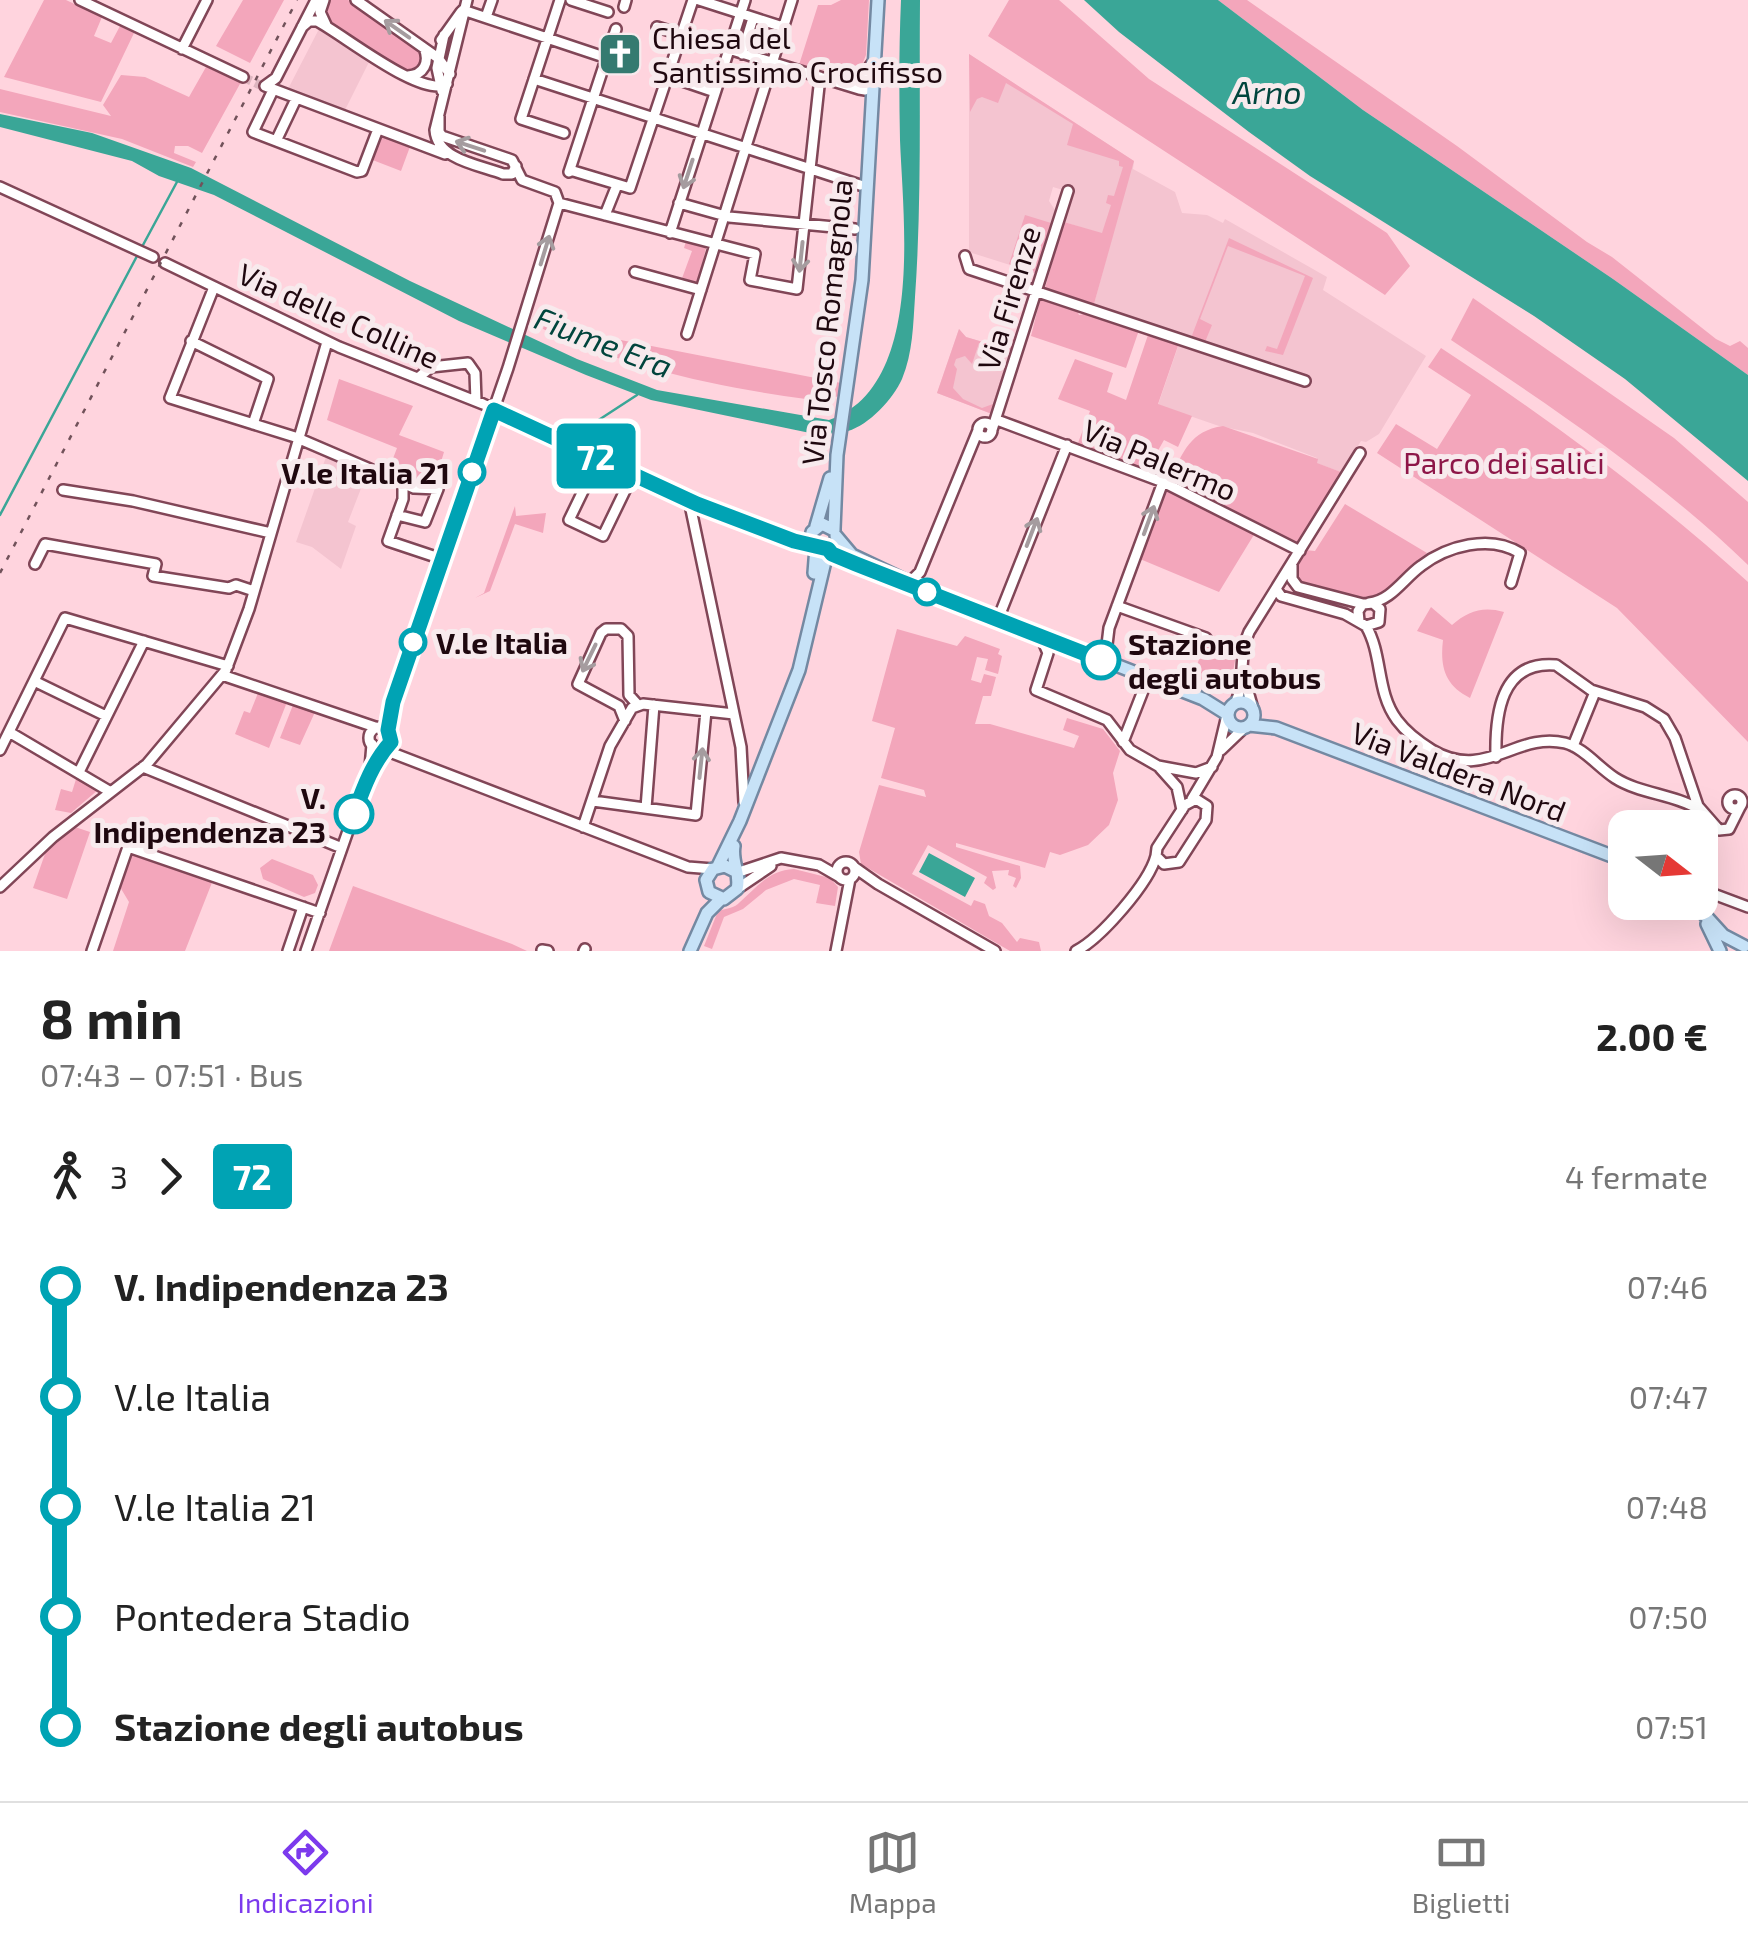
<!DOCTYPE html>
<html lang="it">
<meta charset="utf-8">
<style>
body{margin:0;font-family:"Exo 2",sans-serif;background:#f6f6f6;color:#222;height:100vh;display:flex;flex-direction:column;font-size:38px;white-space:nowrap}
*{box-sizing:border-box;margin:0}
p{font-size:32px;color:#767676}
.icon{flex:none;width:55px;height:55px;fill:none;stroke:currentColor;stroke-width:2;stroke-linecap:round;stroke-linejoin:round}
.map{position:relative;height:951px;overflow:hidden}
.details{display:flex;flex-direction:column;background:#fff;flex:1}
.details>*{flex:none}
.badge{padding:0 20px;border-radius:8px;font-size:35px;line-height:65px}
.needle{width:65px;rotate:107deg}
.controls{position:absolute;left:1608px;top:810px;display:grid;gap:20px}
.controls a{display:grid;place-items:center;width:110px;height:110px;border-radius:20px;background:#fff;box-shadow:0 10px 40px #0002;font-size:50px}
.map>.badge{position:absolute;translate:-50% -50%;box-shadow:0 0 0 5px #fff}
.legs{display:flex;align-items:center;gap:15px;height:110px;padding:0 40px;font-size:32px}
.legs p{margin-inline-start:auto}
.overview{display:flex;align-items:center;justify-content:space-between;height:170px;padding:0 40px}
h1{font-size:55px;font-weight:700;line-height:75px}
ul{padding:0 40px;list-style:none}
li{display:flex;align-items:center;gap:35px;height:110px;font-size:38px}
li i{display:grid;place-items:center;width:15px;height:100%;margin:0 12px;background:currentColor}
li i::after{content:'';width:25px;height:25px;margin:-12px;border:8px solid;border-radius:50%;background:#fff}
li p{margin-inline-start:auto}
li:first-child i{background:linear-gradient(#0000 50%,currentColor 0)}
li:last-child i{background:linear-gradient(currentColor 50%,#0000 0)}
.tabs{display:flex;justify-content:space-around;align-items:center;height:140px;border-top:2px solid #e0e0e0;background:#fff;font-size:28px;color:#767676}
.tabs a{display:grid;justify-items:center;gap:5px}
.tabs .current{color:#7c3aed}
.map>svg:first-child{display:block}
.built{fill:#f4c4d0}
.green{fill:#f3a6bb}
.water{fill:#3aa697}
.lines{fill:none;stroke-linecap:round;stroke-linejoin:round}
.stream{stroke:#3aa697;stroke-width:2.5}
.minor-tunnel{stroke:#ddb5bf;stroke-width:9;stroke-dasharray:9 4.5;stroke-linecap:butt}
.minor-casing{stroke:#814657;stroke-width:14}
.major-casing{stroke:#7489a2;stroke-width:16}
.minor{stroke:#fff;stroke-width:9}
.major{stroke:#c7e2f7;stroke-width:11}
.rail{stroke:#71525a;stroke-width:2.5;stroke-dasharray:5 10;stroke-linecap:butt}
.oneway{stroke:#a59c9f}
.line-1-casing{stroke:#fff;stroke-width:22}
.line-1{stroke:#00a3b4;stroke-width:15}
.stop-1-dot{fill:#fff;stroke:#00a3b4;stroke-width:5}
.labels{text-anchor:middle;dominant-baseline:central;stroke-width:10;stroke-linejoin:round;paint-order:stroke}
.poi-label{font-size:30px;fill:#1f080f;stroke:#f8eaed;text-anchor:start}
.street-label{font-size:30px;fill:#1f080f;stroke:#f8eaed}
.park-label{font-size:30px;fill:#8d1648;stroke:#f8eaed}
.stop-label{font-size:30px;font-weight:bold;fill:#1f080f;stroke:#f8eaed;text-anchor:end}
.water-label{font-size:32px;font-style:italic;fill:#01453d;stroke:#f8eaed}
</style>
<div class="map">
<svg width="1748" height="951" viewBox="0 0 1748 951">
<rect width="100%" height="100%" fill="#ffd4de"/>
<path class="built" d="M319,29L370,60L344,112L288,89Z
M969,54L1134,161L1133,169L1175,192L1182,213L1207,215L1223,223L1225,219L1327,277L1323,290L1426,356L1379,434L1366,442L1361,441L1341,472L1316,463L1317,458L1253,433L1219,426L1158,405L1182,335L1094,304L1112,237L1064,222L1073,193L1053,187L1049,201L1055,210L1035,273L969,252Z
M959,329L966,337L993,345L997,334L1017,336L992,414L937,393Z
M326,457L367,473L348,522L356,526L341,569L312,547L296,542Z"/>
<path class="green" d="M44,0H66L102,17L94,36L111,43L120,26L134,33L101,102L4,77Z
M243,0H284L250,63L216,46Z
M329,0H348L418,48L422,56L420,66L413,71L404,70L330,24L324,12Z
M841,0H869L866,55L860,70L846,74L799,65L818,5H831Z
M1009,0H1059L1149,79L1387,233L1410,266L1385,295L988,36Z
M1218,0H1247L1457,146L1587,242L1612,257L1716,339L1730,346L1740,341L1748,348V375L1613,279L1363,110Z
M969,54L1134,161L1094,304L1045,288L1064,222L1102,233L1111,205L1106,203L1108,195L1114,196L1123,167L1119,166V161L1067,145L1073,124L1006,83L998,103L982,97L977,99L970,112Z
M206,67L241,82L202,153L188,146H175L174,153L196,162L193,167L122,139L0,112V89L111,116L103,105L121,75L145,77L189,97Z
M380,133L411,144L401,171L370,159Z
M1025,215L1051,223L1035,273L1009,264Z
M1229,238L1313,278L1283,355L1265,351L1267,346L1277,349L1305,276L1228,246L1200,319L1212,325L1205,342L1191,338Z
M686,241L706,248L697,285L681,281L692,251L684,248Z
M1044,298L1077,309L1079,315L1089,313L1137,329L1138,333L1126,368L1031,336L1040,300Z
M1473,298L1674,438L1748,502V565C1658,478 1555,409 1451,340Z
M544,325L841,383L839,396L821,401L806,399C716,387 626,367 543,329Z
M959,329L966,337L993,345L997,334L1017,336L1011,353L979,343L972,364L965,356L956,359L954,365L957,369L953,388L963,399L982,408L993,404L1003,372L1005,373L992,414L937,393Z
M1149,332L1179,343L1158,404L1192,416L1178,447L1164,440L1147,470L1078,443L1090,411L1058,399L1075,359L1113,373L1107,392L1126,400Z
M1441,348C1549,419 1652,495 1748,582V742L1617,608L1377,453L1396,424L1437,449L1471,395L1428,367Z
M339,379L413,406L399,435L444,452L434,485C418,482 400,482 389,469L397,448L327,420Z
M1223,426L1318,459L1317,463L1341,472L1297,543L1170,479C1183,452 1190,431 1223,426Z
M1165,489L1255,533L1219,592L1140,559Z
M1345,504L1427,553C1367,608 1381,606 1301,585L1294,575L1305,550L1315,551Z
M515,506L516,516L546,513L543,533L515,524L490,591L475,598L484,593Z
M1431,607L1452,625C1468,611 1483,606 1504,612L1470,698C1444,685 1440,666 1443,640L1417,631Z
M897,629L957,646L965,636L1000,649L998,654L1002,656L998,674L985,670L988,659L977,657L971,680L981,683L984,674L996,677L991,696H983L975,724H990L1074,748L1079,736L1063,730L1067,718L1103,729L1120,751L1113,773L1118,800L1109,825L1088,845L1060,855L1050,852L1045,868L956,843V847L1020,866L1021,878L1016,888L1013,886L1016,878L1008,875L1009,870L992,871L996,888L993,890L984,883L987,877L928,845L912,874L971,906L974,900L985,904L989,916L1002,923L1017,942L1020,938L1039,942L1041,951H1010L861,864L859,852L879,785L926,797L924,790L881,778L895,728L872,721Z
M1205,643L1236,655L1233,672L1212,689L1190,684Z
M258,693L287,702L269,748L235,734L244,711L250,713Z
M293,705L315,712L300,745L280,738Z
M77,776L99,789L71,813L55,810L61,789L72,792Z
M75,827L90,832L67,899L33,888L46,851Z
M132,853L213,880L185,951H113L129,902L120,887Z
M272,859L313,875L318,885L315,893L304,897L263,879L260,868Z
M794,869L830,878L838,887L835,906L816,903L820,885L794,879L766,890L743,909L724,917L712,949L704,946L718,911C725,909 735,908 740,902C757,887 769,870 794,869Z
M353,886L512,944L527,951H329Z"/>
<path class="water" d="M901,0H920C919,99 922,198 915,297C913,326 913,352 902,379C893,399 869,425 848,431C836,435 823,433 810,433L651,400L586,375L459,321L214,195L159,176L132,161L0,127V114L92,133L191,168L410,281L577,359L657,390L829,420C925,387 903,220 900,140C899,93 899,47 901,0Z
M1084,0H1218L1363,110L1613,279L1748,375V481L1625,379L1534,316L1310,176L1249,132L1119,32Z
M929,853L975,878L965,897L919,872Z"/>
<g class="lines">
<path class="stream" d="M143,245L178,180
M571,438L637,395
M0,515L137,256"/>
<path class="minor-tunnel" d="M243,77L260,85"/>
<g class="minor-casing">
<path id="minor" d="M80,0L243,77
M324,0L320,12L326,25
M356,0L438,58L450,74
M467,0L435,130C437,160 480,165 503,174H512L516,166
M560,0L521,119L564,133
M571,0L608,12
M699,0L783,27
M624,7L626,0
M463,10L607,58
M486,17L492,0
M302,27L309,21H317C344,35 421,98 447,84
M657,27L859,89L865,90L871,86
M441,40L461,12
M182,49L207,0
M742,54L753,18
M408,76C424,75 430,62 424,48
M668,76L715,92
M534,79L860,185
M838,80L863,75L873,62
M265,86L445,154
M265,86L276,78L316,0
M273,90L253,132L357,172L362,171L378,129
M442,91L437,68L444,35
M276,141L296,99
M570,170L630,188L693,0
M569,172L616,29
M0,187L153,257
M559,203L755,254L750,280L797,289L820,77
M679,203L729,217L855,229
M605,215L617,185
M670,233L745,0
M965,256L969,269L1305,381
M165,263L339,347L483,404L689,500L794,541L814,546
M635,272L701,290
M214,287L170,398L295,437L414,488L438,489L425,522L397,515
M687,334L792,0
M191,341L268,379L253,424
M418,378L431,367L468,363L475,373L476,401
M997,420L1163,482L1300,551
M978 430a7 7 0 1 1 14 0a7 7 0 1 1-14 0Z
M991,433L1068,191
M599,458L569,520L603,536L633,474
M403,483V499L388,541L442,559
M63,490L133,501L271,533
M689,500L741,747L744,802
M35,564L45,544L156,564L153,576L229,588L236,585L254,591
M1292,565V579L1298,587L1363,604
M911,581L920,572L979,428
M1276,589L1281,596L1345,614L1366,626L1379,622L1380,609L1373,603L1363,604L1358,611L1359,621
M1369,603C1391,601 1404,578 1421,566C1447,546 1490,534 1520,553L1511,583
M1117,606L1206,638
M998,619L1067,445
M1366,626C1383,655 1376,692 1397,720C1406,732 1419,742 1432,750C1486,782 1516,731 1565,743C1584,748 1598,767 1615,778C1640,794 1674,794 1700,810
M1041,637L1048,653L1036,690L1107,720L1130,750L1158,766L1196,773L1212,767
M1113,663L1106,653L1109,628L1163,482
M222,675L378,728
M1244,677L1253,709
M34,681L106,716
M1236,702C1246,679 1238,655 1249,632L1360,453
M625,721L619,706L578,684L601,633L606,629H621L628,636L629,695L638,705
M369 738a11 11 0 1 1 22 0a11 11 0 1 1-22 0Z
M387,730L393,702L508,368L559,203L555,192L522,180L512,160L442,136L439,132V116
M9,732L109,791
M1123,742L1148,678
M1573,746L1595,692
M382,749L688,867L713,869
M0,750L65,618L228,666
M1221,750L1244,728
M1496,757C1495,716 1500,660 1556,665L1591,690L1645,707L1664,719L1675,738L1698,806L1719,830L1729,829L1740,807
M143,767L342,848
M1160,768L1177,787L1182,810
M79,772L144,641
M1728 802a7 7 0 1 1 14 0a7 7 0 1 1-14 0Z
M1192,799L1217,757L1227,715
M1196,799L1207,806L1206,820L1179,862L1164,864L1156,856L1157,848L1185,805Z
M593,801L696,815L706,711
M646,808L654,705
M583,827L610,746L632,708L643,704L734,714
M837 871a9 9 0 1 1 18 0a9 9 0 1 1-18 0Z
M854,867L878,884L995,951
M736,873L781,858L819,865L838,876
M0,887L53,837L147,764L226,670L249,609L327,342
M737,889L771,866
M1700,889L1748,907
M542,950L548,951
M92,951L128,847L320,913
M288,951L303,907
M306,951L370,768L372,744
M584,951L585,949
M836,951L850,879
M1076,951C1101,938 1149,883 1156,856"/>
</g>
<g class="major-casing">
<path id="major" d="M816,526L830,478
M834,529L837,455L862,280L878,0
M836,536L852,555L934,594L1203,699L1227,714
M828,549L833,554L859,566
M814,573L816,547L811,541L812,532L822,524L834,530
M1228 715a13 13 0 1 1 26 0a13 13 0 1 1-26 0Z
M1249,725L1276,728L1625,861
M734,846C731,862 741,874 737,889L724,899L709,892L706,880L713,869L725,866L735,871
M718,866L740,821L799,670L828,549
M1693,902L1723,935L1744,946
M1707,924L1720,951
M690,951L707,913L721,899"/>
</g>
<use href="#minor" class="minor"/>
<use href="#major" class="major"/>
<path class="rail" d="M0,573L297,0"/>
</g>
<defs><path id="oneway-shaft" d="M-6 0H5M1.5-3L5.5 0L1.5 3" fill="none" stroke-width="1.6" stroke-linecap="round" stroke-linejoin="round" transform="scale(2.5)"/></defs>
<g class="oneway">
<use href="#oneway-shaft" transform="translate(397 29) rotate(-145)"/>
<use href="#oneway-shaft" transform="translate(470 146) rotate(-162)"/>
<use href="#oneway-shaft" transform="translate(688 174) rotate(108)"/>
<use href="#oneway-shaft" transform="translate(545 250) rotate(-73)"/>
<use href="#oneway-shaft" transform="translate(801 257) rotate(96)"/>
<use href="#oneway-shaft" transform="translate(1149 520) rotate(-70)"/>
<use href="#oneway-shaft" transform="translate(1032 532) rotate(-69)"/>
<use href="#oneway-shaft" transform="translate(589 658) rotate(116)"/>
<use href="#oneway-shaft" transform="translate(701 763) rotate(-84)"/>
</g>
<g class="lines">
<g class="line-1-casing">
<path id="line-1" d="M354,814C364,786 373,762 391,742L388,730L393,702L494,410L697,504L794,541L828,549L832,554L856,564L1101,660"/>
</g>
<use href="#line-1" class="line-1"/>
</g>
<defs>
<g id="church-square" transform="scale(2.25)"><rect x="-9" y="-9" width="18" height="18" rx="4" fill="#357a70" stroke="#f8eaed"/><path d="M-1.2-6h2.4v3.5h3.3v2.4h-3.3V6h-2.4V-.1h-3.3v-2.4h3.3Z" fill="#fff"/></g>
</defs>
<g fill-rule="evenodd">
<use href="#church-square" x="620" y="54"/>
</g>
<g class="stop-1-dot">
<circle cx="472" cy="472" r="12"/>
<circle cx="927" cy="592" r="12"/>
<circle cx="413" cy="642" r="12"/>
<circle cx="1101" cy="660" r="18"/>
<circle cx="354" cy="814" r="18"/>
</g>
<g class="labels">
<g class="poi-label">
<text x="652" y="37">Chiesa del<tspan x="652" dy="34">Santissimo Crocifisso</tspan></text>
</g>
<g class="street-label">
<text transform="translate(1008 298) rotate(-73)">Via Firenze</text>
<text transform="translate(339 315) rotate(24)">Via delle Colline</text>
<text transform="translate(826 322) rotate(-84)">Via Tosco Romagnola</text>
<text transform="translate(1160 459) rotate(23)">Via Palermo</text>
<text transform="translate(1459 771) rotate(21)">Via Valdera Nord</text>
</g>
<g class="park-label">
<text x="1504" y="462">Parco dei salici</text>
</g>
<g class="stop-label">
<text x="450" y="472">V.le Italia 21</text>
<text x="436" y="642" text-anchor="start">V.le Italia</text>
<text x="1128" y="643" text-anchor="start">Stazione<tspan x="1128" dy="34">degli autobus</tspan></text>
<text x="326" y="797">V.<tspan x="326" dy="34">Indipendenza 23</tspan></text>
</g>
<g class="water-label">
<text x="1267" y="91">Arno</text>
<text transform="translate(604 341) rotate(21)">Fiume Era</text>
</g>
</g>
</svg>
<div class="controls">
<a><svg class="needle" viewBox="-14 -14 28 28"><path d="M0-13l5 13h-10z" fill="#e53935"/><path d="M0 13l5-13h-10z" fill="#767676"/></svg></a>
</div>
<b class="badge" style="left:596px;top:456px;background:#00a3b4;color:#fff">72</b>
</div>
<section class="details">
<div class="overview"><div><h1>8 min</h1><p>07:43 – 07:51 · Bus</p></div><b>2.00 €</b></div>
<div class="legs"><svg class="icon" aria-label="walk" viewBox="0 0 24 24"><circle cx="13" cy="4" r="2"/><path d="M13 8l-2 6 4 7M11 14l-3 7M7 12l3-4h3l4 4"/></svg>3<svg class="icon" aria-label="forward" viewBox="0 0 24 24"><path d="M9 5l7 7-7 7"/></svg><b class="badge" style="background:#00a3b4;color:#fff">72</b><p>4 fermate</p></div>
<ul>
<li><i style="color:#00a3b4"></i><b>V. Indipendenza 23</b><p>07:46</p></li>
<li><i style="color:#00a3b4"></i><span>V.le Italia</span><p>07:47</p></li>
<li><i style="color:#00a3b4"></i><span>V.le Italia 21</span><p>07:48</p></li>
<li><i style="color:#00a3b4"></i><span>Pontedera Stadio</span><p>07:50</p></li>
<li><i style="color:#00a3b4"></i><b>Stazione degli autobus</b><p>07:51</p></li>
</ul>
</section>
<nav class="tabs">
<a class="current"><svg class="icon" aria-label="directions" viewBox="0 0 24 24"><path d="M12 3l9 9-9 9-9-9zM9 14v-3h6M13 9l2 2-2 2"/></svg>Indicazioni</a>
<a><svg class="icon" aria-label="map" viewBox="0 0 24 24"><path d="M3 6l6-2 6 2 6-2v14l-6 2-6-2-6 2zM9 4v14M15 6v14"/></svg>Mappa</a>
<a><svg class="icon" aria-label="tickets" viewBox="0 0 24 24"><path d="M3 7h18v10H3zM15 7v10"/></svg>Biglietti</a>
</nav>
